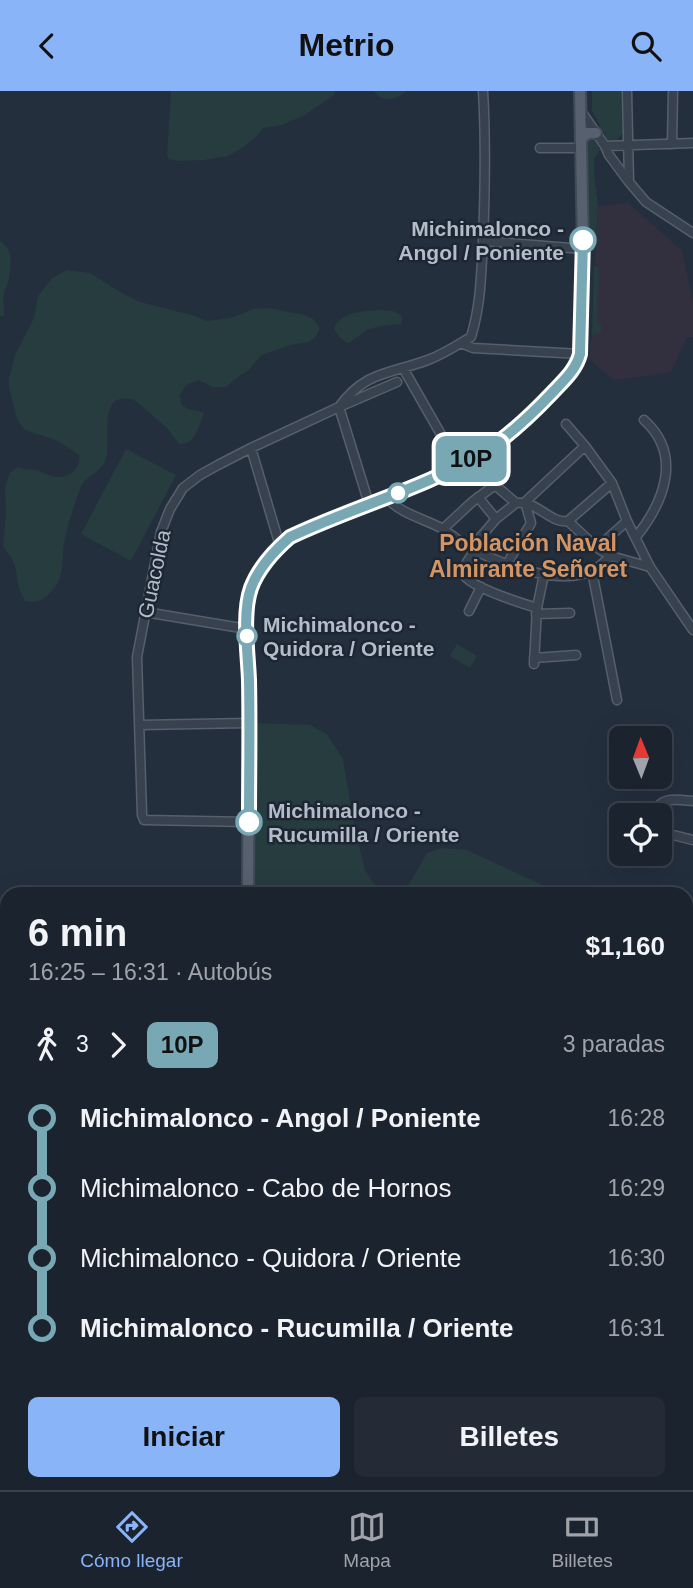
<!DOCTYPE html>
<html lang="es">
<meta charset="utf-8">
<style>
body{margin:0;font-family:Helvetica,sans-serif;background:#242b36;color:#f1f3f6;height:100vh;display:flex;flex-direction:column;font-size:26px;white-space:nowrap}
*{box-sizing:border-box;margin:0}
p{font-size:23px;color:#a0a4aa}
.icon{flex:none;width:38px;height:38px;fill:none;stroke:currentColor;stroke-width:2;stroke-linecap:round;stroke-linejoin:round}
.map{position:relative;flex:1;overflow:hidden}
.drawer{position:absolute;left:0px;top:796px;width:693px;height:604px;display:flex;flex-direction:column;background:#1b232e;border-radius:21px 21px 0 0;box-shadow:0 7px 28px #0002,0 0 0 2px #39404a}
.drawer>*{flex:none}
.badge{padding:0 14px;border-radius:10px;font-size:24px;line-height:46px}
.needle{width:46px;rotate:359deg}
.buttons{position:absolute;left:609px;top:635px;display:grid;gap:14px}
.buttons a{display:grid;place-items:center;width:63px;height:63px;border-radius:10px;background:#1b232e;box-shadow:0 7px 28px #0002,0 0 0 2px #39404a;font-size:35px}
.map>.badge{position:absolute;translate:-50% -50%;box-shadow:0 0 0 4px #fff}
.legs{display:flex;align-items:center;gap:10px;height:77px;padding:0 28px;font-size:23px}
.legs p{margin-inline-start:auto}
.summary{display:flex;align-items:center;justify-content:space-between;height:119px;padding:0 28px}
h1{font-size:38px;font-weight:700;line-height:52px}
.primary-button{display:flex;gap:14px;margin-top:auto;padding:14px 28px}
.primary-button a{flex:1;height:80px;border-radius:10px;background:#8ab4f8;color:#111;font-size:28px;font-weight:700;line-height:80px;text-align:center}
.primary-button a+a{background:#242b36;color:#f1f3f6}
ul{padding:0 28px;list-style:none}
li{display:flex;align-items:center;gap:24px;height:70px;font-size:26px}
li i{display:grid;place-items:center;width:10px;height:100%;margin:0 9px;background:currentColor}
li i::after{content:'';width:18px;height:18px;margin:-9px;border:5px solid;border-radius:50%;background:#1b232e}
li p{margin-inline-start:auto}
li:first-child i{background:linear-gradient(#0000 50%,currentColor 0)}
li:last-child i{background:linear-gradient(currentColor 50%,#0000 0)}
header{display:flex;justify-content:space-between;align-items:center;height:91px;padding:0 28px;background:#8ab4f8;color:#111;font-size:32px;font-weight:700}
.tabs{display:flex;justify-content:space-around;align-items:center;height:98px;border-top:2px solid #39404a;background:#1b232e;font-size:19px;color:#a0a4aa}
.tabs a{display:grid;justify-items:center;gap:4px}
.tabs .selected{color:#8ab4f8}
.map>svg:first-child{display:block}
.medical{fill:#32303f}
.green{fill:#263c3f}
.lines{fill:none;stroke-linecap:round;stroke-linejoin:round}
.minor-casing{stroke:#565f6c;stroke-width:11}
.major-casing{stroke:#414a57;stroke-width:14}
.minor{stroke:#38414e;stroke-width:8}
.major{stroke:#56606e;stroke-width:10}
.line-1-casing{stroke:#fff;stroke-width:16}
.line-1{stroke:#79a8b5;stroke-width:10}
.stop-1-dot{fill:#fff;stroke:#79a8b5;stroke-width:3.5}
.labels{text-anchor:middle;dominant-baseline:central;stroke-width:5;stroke-linejoin:round;paint-order:stroke}
.stop-label{font-size:21px;font-weight:bold;fill:#b4bcc9;stroke:#1d2633;text-anchor:start}
.street-label{font-size:21px;fill:#b4bcc9;stroke:#1d2633}
.neighbourhood-label{font-size:23px;font-weight:bold;fill:#d59563;stroke:#1d2633}
</style>
<header><svg class="icon" aria-label="back" viewBox="0 0 24 24"><path d="M15 5l-7 7 7 7"/></svg>Metrio<svg class="icon" aria-label="search" viewBox="0 0 24 24"><circle cx="10" cy="10" r="6"/><path d="M15 15l6 6"/></svg></header>
<div class="map">
<svg width="693" height="1399" viewBox="0 0 693 1399">
<rect width="100%" height="100%" fill="#242f3e"/>
<path class="medical" d="M628,112L682,160L693,211V246L686,247L671,281L614,289L589,268L592,245L598,115Z"/>
<path class="green" d="M171,0H335L334,4L303,25L281,34L263,37L255,47L239,59L228,65L204,69L178,70L169,68L167,65Z
M374,0H407C397,8 382,13 374,0Z
M592,0H623V42L617,49L611,50L607,48L592,19Z
M593,48L600,59L594,67V83L598,115L595,160H589L585,152L586,72L588,67V49Z
M0,150C15,160 11,177 8,192C7,196 4,200 4,203C2,212 6,218 3,226L0,225Z
M594,174L599,177L597,232L601,233V241L592,245Z
M67,179L90,182L120,201L140,211L195,225L207,230L231,227L253,218L269,217L304,224L313,228L319,235V239L315,247L308,251L291,254L261,264L250,278L239,285L226,296H213L199,289L186,294L180,304L181,313L188,318L204,321C203,327 196,345 191,349C187,353 184,352 179,353L167,337L137,311C132,307 127,307 121,308C100,311 111,352 106,367C102,382 88,383 81,395C75,412 69,430 65,447C60,468 67,487 49,503C41,511 36,511 25,510C17,498 18,488 15,475C13,468 7,461 3,455L6,423L5,397L10,382L18,376C24,379 28,378 35,379C43,380 49,386 58,386C71,386 81,377 79,364L58,350L25,339L17,328L9,296V287L15,264L34,227L38,205L52,187Z
M378,219L393,220L401,224L402,229L401,233L380,235L367,239L349,252C343,250 336,244 334,237C341,221 363,220 378,219Z
M126,358L176,384L131,470L81,443Z
M457,553L477,565L470,577L450,565Z
M257,632L310,634L327,643L343,668L354,735L365,779L379,800L387,803H248L249,706L258,637Z
M441,757L467,759L562,803H402L405,800L427,762Z
M605,796L637,799L650,803H590Z
M686,815L693,817V1018L686,1026Z"/>
<g class="lines">
<g class="minor-casing">
<path id="minor" d="M627,0L629,91
M581,20L605,55L609,64L629,91L646,111L693,142
M672,53L673,0
M605,55L693,52
M540,57H581
M483,150L583,158
M461,252L473,257L580,263
M403,277L459,375
M566,333L585,355L612,392L627,430L650,476L693,539
M251,357L280,455
M478,406L496,428
M387,407C401,423 425,428 443,438C449,442 455,447 461,451C493,471 557,497 594,479C600,476 605,470 611,465
M369,413L339,316C365,280 390,283 428,269C444,263 457,254 471,246C481,213 481,184 483,150C485,100 486,50 483,0
M568,430L597,457L611,465L650,476
M443,438L472,411L495,394L516,412C537,409 550,433 568,430L612,392
M636,446C664,411 683,364 644,329
M472,456L496,428L516,412
M597,457L627,430
M476,458C472,464 462,476 463,482C465,495 524,513 537,517
M507,473L531,432L525,411L585,355
M592,480L617,609
M469,520L481,496
M145,521L247,538
M536,523L570,522
M534,567L576,564
M534,573L537,517L544,483
M140,634L249,632
M656,724C657,704 678,709 693,710
M249,731L144,729L142,724L137,566L161,441L170,418L183,397L200,384L218,374L251,357L339,316L397,291
M660,735L669,743L693,749"/>
</g>
<g class="major-casing">
<path id="major" d="M581,48L588,42H596
M248,803L249,627L247,538L248,515L249,503L254,491L273,463L290,446L451,379L490,357L541,314L576,274L580,263L583,158L580,0
M65,1399L67,1393"/>
</g>
<use href="#minor" class="minor"/>
<use href="#major" class="major"/>
</g>
<g class="lines">
<g class="line-1-casing">
<path id="line-1" d="M249,731C249,684 250,636 249,589C248,563 242,522 251,497C258,478 275,459 290,446C355,415 427,397 487,359C511,343 533,322 552,302C563,290 576,279 580,263L583,149"/>
</g>
<use href="#line-1" class="line-1"/>
</g>
<g class="stop-1-dot">
<circle cx="583" cy="149" r="12"/>
<circle cx="398" cy="402" r="9"/>
<circle cx="247" cy="545" r="9"/>
<circle cx="249" cy="731" r="12"/>
</g>
<g class="labels">
<g class="stop-label">
<text x="564" y="137" text-anchor="end">Michimalonco -<tspan x="564" dy="24">Angol / Poniente</tspan></text>
<text x="263" y="533">Michimalonco -<tspan x="263" dy="24">Quidora / Oriente</tspan></text>
<text x="268" y="719">Michimalonco -<tspan x="268" dy="24">Rucumilla / Oriente</tspan></text>
</g>
<g class="street-label">
<text transform="translate(154 483) rotate(-78)">Guacolda</text>
</g>
<g class="neighbourhood-label">
<text x="528" y="452">Población Naval<tspan x="528" dy="26">Almirante Señoret</tspan></text>
</g>
</g>
</svg>
<div class="buttons">
<a><svg class="needle" viewBox="-14 -14 28 28"><path d="M0-13l5 13h-10z" fill="#e53935"/><path d="M0 13l5-13h-10z" fill="#a0a4aa"/></svg></a>
<a><svg class="icon" aria-label="locate" viewBox="0 0 24 24"><circle cx="12" cy="12" r="6"/><path d="M12 2v4M12 18v4M2 12h4M18 12h4"/></svg></a>
</div>
<b class="badge" style="left:471px;top:368px;background:#79a8b5;color:#111">10P</b>
<section class="drawer">
<div class="summary"><div><h1>6 min</h1><p>16:25 – 16:31 · Autobús</p></div><b>$1,160</b></div>
<div class="legs"><svg class="icon" aria-label="walk" viewBox="0 0 24 24"><circle cx="13" cy="4" r="2"/><path d="M13 8l-2 6 4 7M11 14l-3 7M7 12l3-4h3l4 4"/></svg>3<svg class="icon" aria-label="forward" viewBox="0 0 24 24"><path d="M9 5l7 7-7 7"/></svg><b class="badge" style="background:#79a8b5;color:#111">10P</b><p>3 paradas</p></div>
<ul>
<li><i style="color:#79a8b5"></i><b>Michimalonco - Angol / Poniente</b><p>16:28</p></li>
<li><i style="color:#79a8b5"></i><span>Michimalonco - Cabo de Hornos</span><p>16:29</p></li>
<li><i style="color:#79a8b5"></i><span>Michimalonco - Quidora / Oriente</span><p>16:30</p></li>
<li><i style="color:#79a8b5"></i><b>Michimalonco - Rucumilla / Oriente</b><p>16:31</p></li>
</ul>
<div class="primary-button"><a>Iniciar</a><a>Billetes</a></div>
</section>
</div>
<nav class="tabs">
<a class="selected"><svg class="icon" aria-label="directions" viewBox="0 0 24 24"><path d="M12 3l9 9-9 9-9-9zM9 14v-3h6M13 9l2 2-2 2"/></svg>Cómo llegar</a>
<a><svg class="icon" aria-label="map" viewBox="0 0 24 24"><path d="M3 6l6-2 6 2 6-2v14l-6 2-6-2-6 2zM9 4v14M15 6v14"/></svg>Mapa</a>
<a><svg class="icon" aria-label="tickets" viewBox="0 0 24 24"><path d="M3 7h18v10H3zM15 7v10"/></svg>Billetes</a>
</nav>
